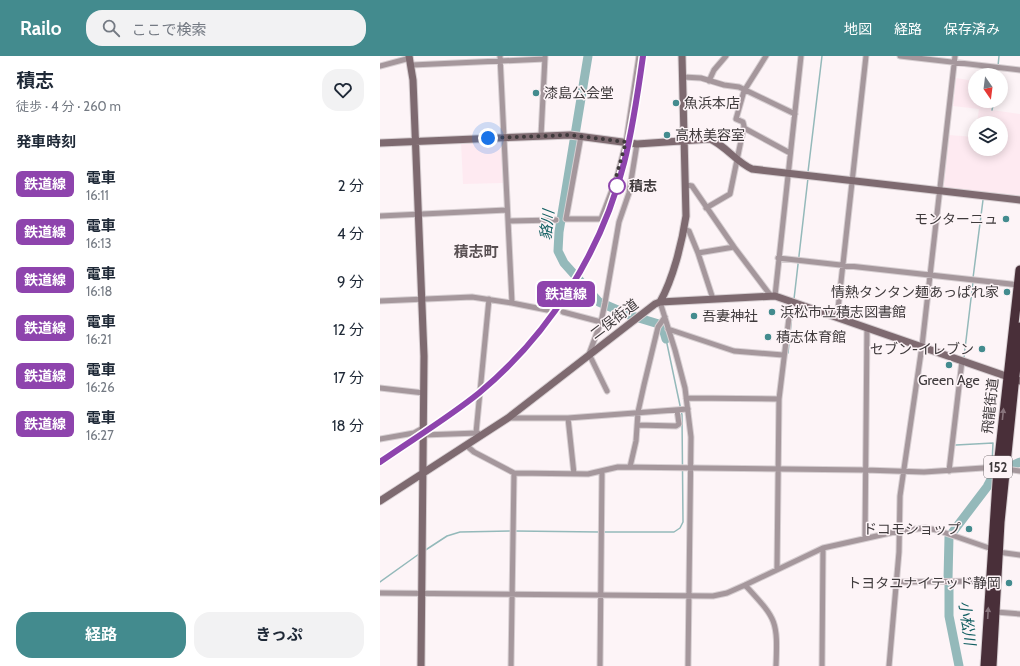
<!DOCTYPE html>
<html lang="ja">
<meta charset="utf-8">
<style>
body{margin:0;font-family:Cabin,"Noto Sans JP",sans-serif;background:#f2f2f3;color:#1f2937;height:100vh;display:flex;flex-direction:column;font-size:15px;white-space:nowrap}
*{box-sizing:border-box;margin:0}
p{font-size:13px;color:#747a83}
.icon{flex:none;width:22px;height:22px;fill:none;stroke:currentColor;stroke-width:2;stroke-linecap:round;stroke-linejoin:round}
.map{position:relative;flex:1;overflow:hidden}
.drawer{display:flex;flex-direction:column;background:#fff;width:380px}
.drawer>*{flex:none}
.badge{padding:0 8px;border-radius:6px;font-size:14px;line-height:26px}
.needle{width:26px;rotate:166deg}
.buttons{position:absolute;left:588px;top:12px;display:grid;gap:8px}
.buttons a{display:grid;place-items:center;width:40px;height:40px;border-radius:50%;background:#fff;box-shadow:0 2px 10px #0003;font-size:20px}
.you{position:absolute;width:20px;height:20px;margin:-10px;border:3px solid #fff;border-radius:50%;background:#1a73e8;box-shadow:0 0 0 6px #1a73e833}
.map>.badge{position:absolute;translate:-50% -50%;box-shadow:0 0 0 2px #fff}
h2{padding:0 16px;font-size:15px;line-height:36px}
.round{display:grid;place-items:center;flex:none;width:42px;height:42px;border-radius:16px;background:#f2f2f3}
.summary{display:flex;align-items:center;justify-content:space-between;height:68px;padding:0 16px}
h1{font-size:19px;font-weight:700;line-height:30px}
.button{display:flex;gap:8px;margin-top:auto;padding:8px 16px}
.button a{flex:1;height:46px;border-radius:16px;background:#438b8e;color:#fff;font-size:16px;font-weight:700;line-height:46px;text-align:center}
.button a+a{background:#f2f2f3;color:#1f2937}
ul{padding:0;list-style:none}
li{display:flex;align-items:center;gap:12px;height:48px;padding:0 16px}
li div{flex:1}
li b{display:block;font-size:15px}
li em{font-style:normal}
li .badge{min-width:44px;font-weight:700;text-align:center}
header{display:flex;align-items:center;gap:24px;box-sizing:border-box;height:56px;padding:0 20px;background:#438b8e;color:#fff}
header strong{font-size:19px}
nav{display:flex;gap:22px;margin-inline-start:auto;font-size:14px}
.search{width:280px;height:36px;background:#f2f2f3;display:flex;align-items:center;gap:10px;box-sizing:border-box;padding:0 14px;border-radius:16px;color:#747a83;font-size:15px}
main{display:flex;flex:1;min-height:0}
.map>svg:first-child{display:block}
.built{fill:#feeaf1}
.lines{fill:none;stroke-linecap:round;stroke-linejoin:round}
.stream{stroke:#94b9ba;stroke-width:1.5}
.river{stroke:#94b9ba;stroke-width:9}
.street-casing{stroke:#d7cfd2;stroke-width:7}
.secondary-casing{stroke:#d7cfd2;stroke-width:9}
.highway-casing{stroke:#d7cfd2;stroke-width:11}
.street{stroke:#a5979c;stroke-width:5}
.secondary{stroke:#7e6a70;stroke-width:7}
.highway{stroke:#492f39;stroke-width:9}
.rail-casing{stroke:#8c8587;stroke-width:3}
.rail{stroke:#fdf4f7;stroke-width:1.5;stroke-dasharray:4.5;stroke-linecap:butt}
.oneway{fill:#88747c}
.line-casing{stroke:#fff;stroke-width:9}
.line{stroke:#8e44ad;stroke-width:6}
.walk{stroke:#3f3a3c;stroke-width:4;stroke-dasharray:0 7.2}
.poi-dot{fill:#438b8e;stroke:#fdf4f7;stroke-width:1.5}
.stop-dot{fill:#fff;stroke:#8e44ad;stroke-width:2}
.labels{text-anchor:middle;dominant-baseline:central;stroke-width:3;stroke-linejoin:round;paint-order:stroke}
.shield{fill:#fdf4f7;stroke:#787274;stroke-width:1}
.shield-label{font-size:13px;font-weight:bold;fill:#3f3a3c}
.poi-label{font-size:14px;fill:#3f3a3c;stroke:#fdf4f7;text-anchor:start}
.stop-label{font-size:14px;font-weight:bold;fill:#3f3a3c;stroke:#fdf4f7;text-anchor:start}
.street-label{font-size:14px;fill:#3f3a3c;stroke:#fdf4f7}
.water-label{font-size:15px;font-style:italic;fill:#125f62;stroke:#fdf4f7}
.neighbourhood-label{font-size:15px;font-weight:bold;fill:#584f52;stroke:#fdf4f7}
</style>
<header>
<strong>Railo</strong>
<div class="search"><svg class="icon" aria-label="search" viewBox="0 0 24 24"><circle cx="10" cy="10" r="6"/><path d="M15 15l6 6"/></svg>ここで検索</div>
<nav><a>地図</a><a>経路</a><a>保存済み</a></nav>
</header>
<main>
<section class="drawer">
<div class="summary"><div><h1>積志</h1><p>徒歩 · 4 分 · 260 m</p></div><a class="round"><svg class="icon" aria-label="heart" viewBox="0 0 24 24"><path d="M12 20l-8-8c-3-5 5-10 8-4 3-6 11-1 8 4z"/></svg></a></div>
<h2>発車時刻</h2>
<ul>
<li><span class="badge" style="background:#8e44ad;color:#fff">鉄道線</span><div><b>電車</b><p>16:11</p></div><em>2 分</em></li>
<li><span class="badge" style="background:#8e44ad;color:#fff">鉄道線</span><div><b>電車</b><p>16:13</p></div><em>4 分</em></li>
<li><span class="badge" style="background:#8e44ad;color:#fff">鉄道線</span><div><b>電車</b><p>16:18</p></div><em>9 分</em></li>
<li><span class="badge" style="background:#8e44ad;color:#fff">鉄道線</span><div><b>電車</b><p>16:21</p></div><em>12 分</em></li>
<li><span class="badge" style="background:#8e44ad;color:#fff">鉄道線</span><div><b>電車</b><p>16:26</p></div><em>17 分</em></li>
<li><span class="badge" style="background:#8e44ad;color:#fff">鉄道線</span><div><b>電車</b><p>16:27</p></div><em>18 分</em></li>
</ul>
<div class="button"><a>経路</a><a>きっぷ</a></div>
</section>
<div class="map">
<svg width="640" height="610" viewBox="0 0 640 610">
<rect width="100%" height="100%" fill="#fdf4f7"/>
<path class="built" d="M576,22L595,25V45H613L612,54L640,58V139L638,141L563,131L568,79L595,81V93H621V67H597L599,53L573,50Z
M121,84L123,127L83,128L81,85Z"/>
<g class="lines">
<path class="stream" d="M618,10L619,0
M617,19V13
M612,54L614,45
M428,116L442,0
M593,222L603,144
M414,243L428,122
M408,297L413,249
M584,301L593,226
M576,389L613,387L612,409
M135,475L219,476
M223,476H294L300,472L303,466L302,359L286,283
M44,495L67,480L80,476L131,475
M0,526L39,498"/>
<path class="river" d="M208,0L179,176L178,195L184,207L219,246L249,259L282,269L286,283
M631,410L640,406
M572,477L607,431L614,418
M568,523L569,481
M569,527V560L579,610"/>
<g class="street-casing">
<path id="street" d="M520,0L640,14
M32,9L165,3
M0,10L30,2
M303,21L321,22L344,29L359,31L415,58
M329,25L334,14L346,0
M364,72L410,97
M161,80L165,1
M201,80L186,163H221L237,121L246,86L259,0
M306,129L312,130L354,191L391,240
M326,152L350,138L364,70L363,66L356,63L364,35L386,0
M0,160L127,154
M128,165L176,164
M304,173L309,175L318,197L354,191
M318,197L333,243
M398,202L639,229
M395,240L421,0
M0,245L92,241L132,247L120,0
M280,246L295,294L305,332L311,381L308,610
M132,247L167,254
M183,256L221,266
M457,262L486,0
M288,273L354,295L403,299
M0,332L44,337
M227,335L209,298L221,266L225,247L239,166L249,137L257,88
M306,342L399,343
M128,362H188L308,353
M188,362L194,418
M257,369L296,370L299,368L297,354
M96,377L109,243
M43,379L98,377
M0,383L34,377L43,372
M87,390L94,396L134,417L208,418L238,411L485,414L544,416L618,411
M250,411L256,385L258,356L264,329L278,271L285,261
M625,413L640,415
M569,415L582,305
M485,482L487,272
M618,496L640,499
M397,513L399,343L411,245
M517,526L610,525
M365,529C396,563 398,563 396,610
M0,537L333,540L347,537L365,529L443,492L519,475L545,472L557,474L612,493
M616,556L640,558
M131,610L134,417
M220,610L222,415
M442,610L443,492
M509,610L519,496L520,440L542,290L575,0"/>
</g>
<g class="secondary-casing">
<path id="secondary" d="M29,0L33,24L44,300L41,610
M0,87L190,79L257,88L330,83C346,90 356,106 372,113L640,144
M280,246L395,240L640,325
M0,445L128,362L275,248L280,246C293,223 302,187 306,160L302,0"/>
</g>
<g class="highway-casing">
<path id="highway" d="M605,610L618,411L640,214
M612,610L620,466L640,271"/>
</g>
<use href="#street" class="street"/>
<use href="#secondary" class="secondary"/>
<use href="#highway" class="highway"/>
<g class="rail-casing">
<path id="rail" d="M0,406C33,384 68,362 99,337C168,279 222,194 244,107C253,72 258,36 263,0"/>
</g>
<use href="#rail" class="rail"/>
</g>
<defs><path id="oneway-solid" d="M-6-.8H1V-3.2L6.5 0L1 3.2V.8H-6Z"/></defs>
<g class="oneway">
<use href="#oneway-solid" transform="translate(623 358) rotate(-84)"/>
<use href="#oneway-solid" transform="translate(608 557) rotate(-87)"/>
</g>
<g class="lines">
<g class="line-casing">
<path id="line" d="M0,406C33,383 68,362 99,337C169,279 222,195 244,107C253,72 258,36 263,0"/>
</g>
<use href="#line" class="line"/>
<path class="walk" d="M108,82L190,79L246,86L232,135L237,130"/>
</g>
<g class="poi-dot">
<circle cx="156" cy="37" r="4"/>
<circle cx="296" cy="47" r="4"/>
<circle cx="287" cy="79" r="4"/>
<circle cx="626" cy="163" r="4"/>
<circle cx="627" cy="236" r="4"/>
<circle cx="392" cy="256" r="4"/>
<circle cx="314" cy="260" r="4"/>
<circle cx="388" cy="281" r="4"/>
<circle cx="602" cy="293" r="4"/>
<circle cx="569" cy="309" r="4"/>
<circle cx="589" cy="473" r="4"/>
<circle cx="629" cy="527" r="4"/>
</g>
<circle class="stop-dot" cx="237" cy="130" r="8"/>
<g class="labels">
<rect class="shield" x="604" y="400" width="28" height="22" rx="3"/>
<g class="shield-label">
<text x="618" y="411">152</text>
</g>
<g class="poi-label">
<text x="164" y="37">漆島公会堂</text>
<text x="304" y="47">魚浜本店</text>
<text x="295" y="79">高林美容室</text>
<text x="618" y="163" text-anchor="end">モンターニュ</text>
<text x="619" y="236" text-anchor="end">情熱タンタン麺あっぱれ家</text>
<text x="400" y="256">浜松市立積志図書館</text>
<text x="322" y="260">吾妻神社</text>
<text x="396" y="281">積志体育館</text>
<text x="594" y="293" text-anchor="end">セブン-イレブン</text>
<text x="569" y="324" text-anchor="middle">Green Age</text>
<text x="581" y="473" text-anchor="end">ドコモショップ</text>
<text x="621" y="527" text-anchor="end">トヨタユナイテッド静岡</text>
</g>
<g class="stop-label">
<text x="249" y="130">積志</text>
</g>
<g class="street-label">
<text transform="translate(234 263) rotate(-37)">二俣街道</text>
<text transform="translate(610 350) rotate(-84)">飛龍街道</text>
</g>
<g class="water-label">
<text transform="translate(167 169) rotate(-83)">貉川</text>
<text transform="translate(587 567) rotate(82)">小松川</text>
</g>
<g class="neighbourhood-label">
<text x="96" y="196">積志町</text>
</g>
</g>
</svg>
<div class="buttons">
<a><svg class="needle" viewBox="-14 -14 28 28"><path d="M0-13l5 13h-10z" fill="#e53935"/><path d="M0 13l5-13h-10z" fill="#747a83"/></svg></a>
<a><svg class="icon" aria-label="layers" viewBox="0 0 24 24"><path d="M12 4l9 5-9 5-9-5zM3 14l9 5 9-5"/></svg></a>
</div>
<div class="you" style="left:108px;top:82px"></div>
<b class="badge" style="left:186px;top:238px;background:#8e44ad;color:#fff">鉄道線</b>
</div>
</main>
